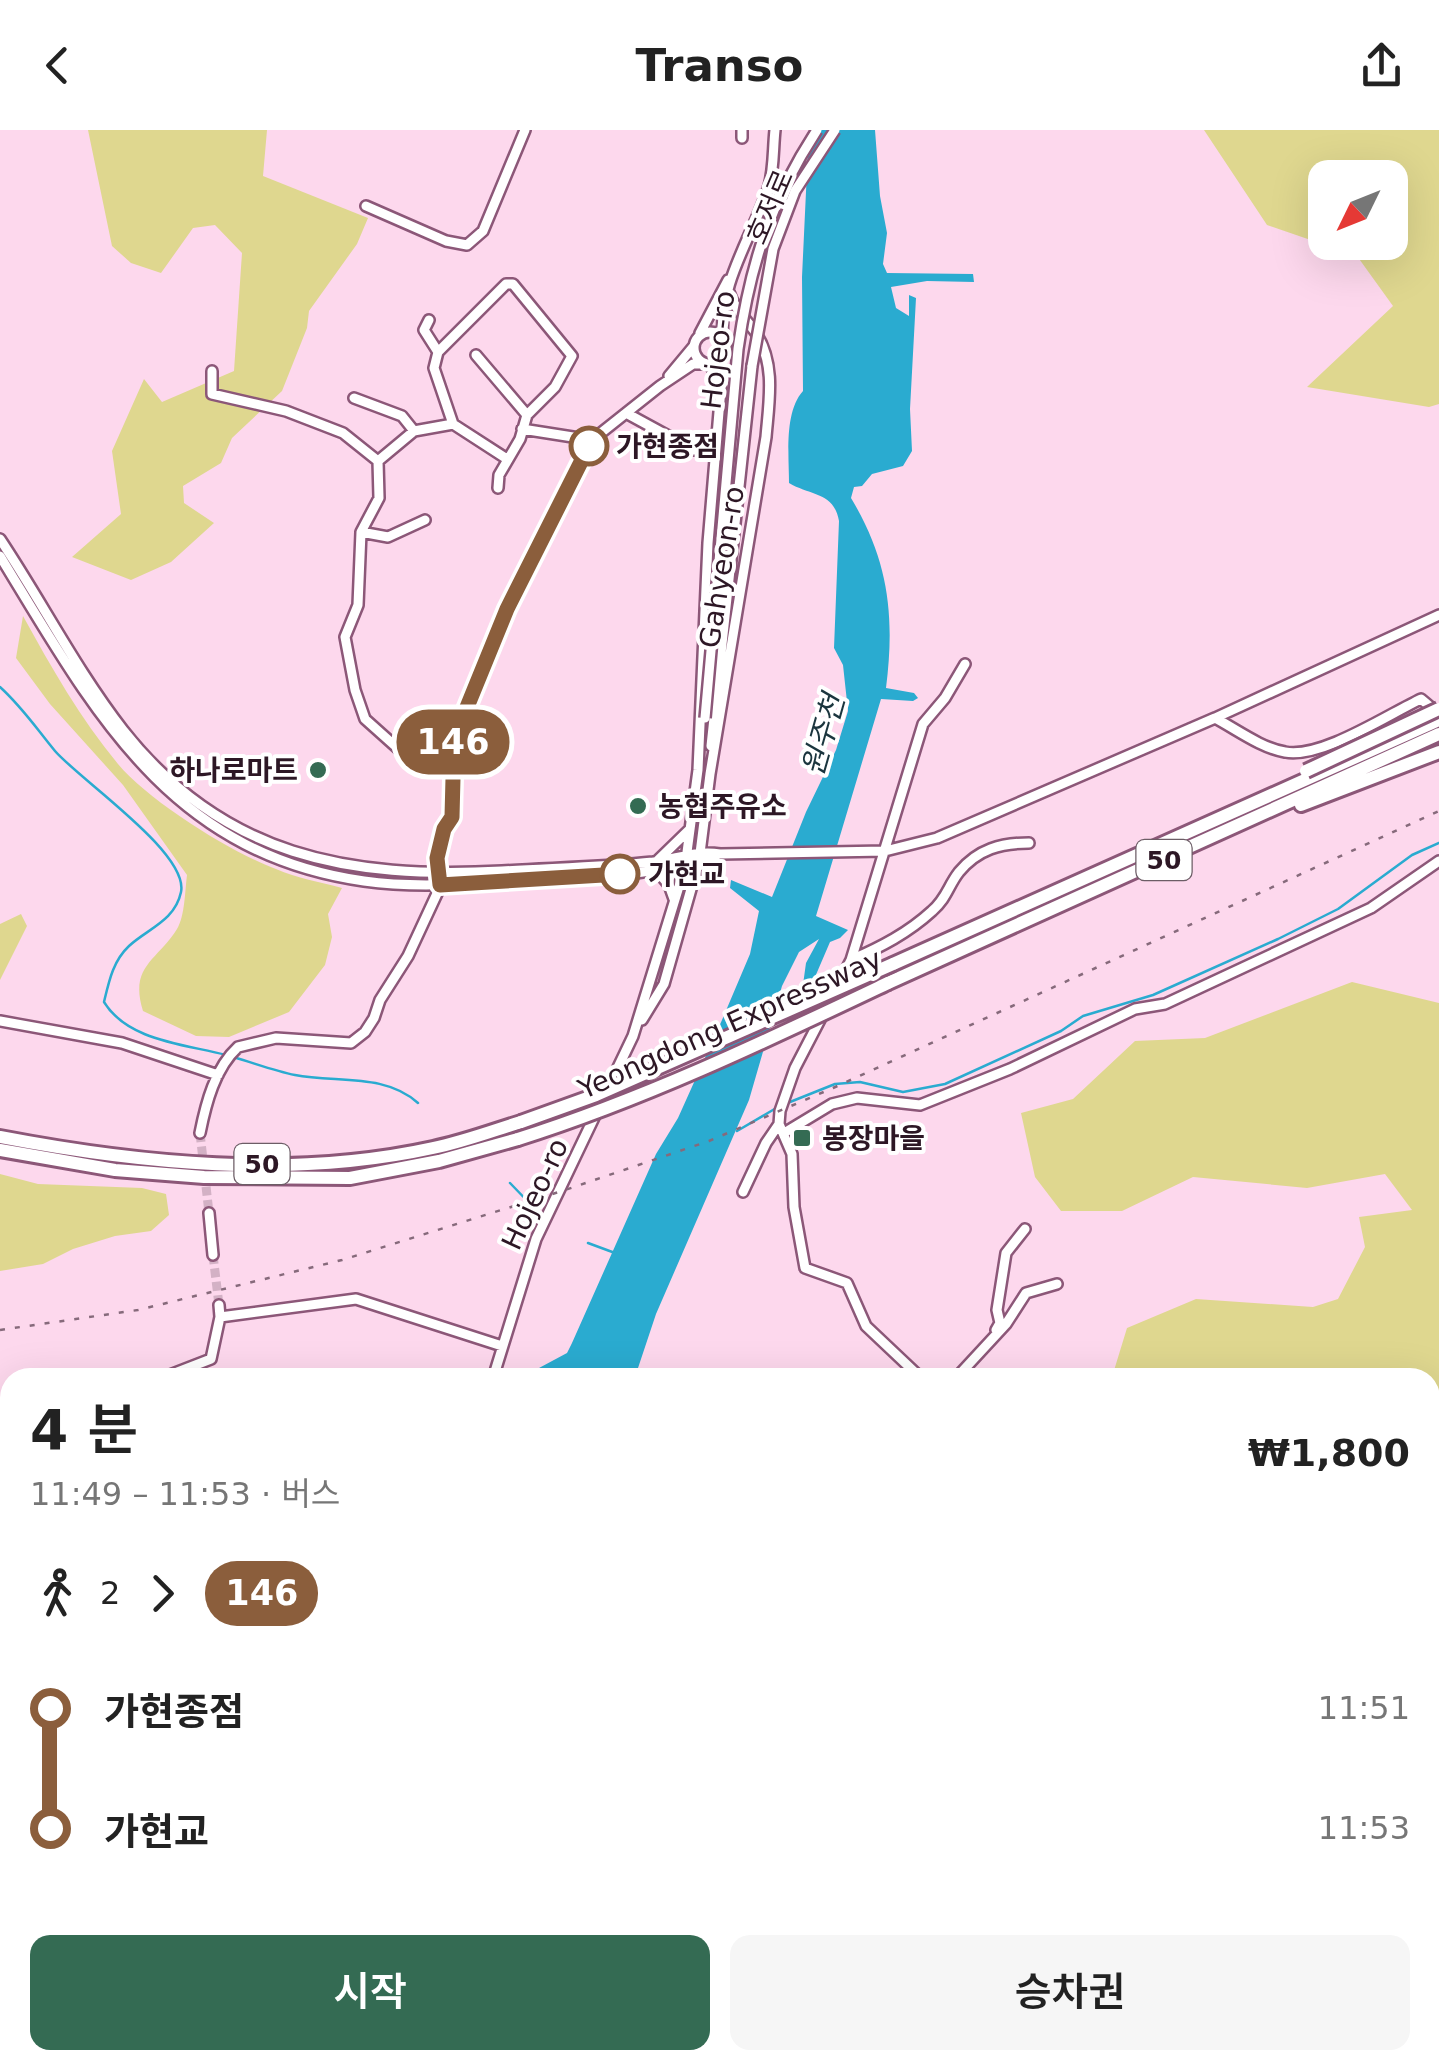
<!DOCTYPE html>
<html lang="ko">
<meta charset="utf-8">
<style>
body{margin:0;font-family:"DejaVu Sans","Noto Sans KR",sans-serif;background:#f6f6f6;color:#222;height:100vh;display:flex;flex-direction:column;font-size:38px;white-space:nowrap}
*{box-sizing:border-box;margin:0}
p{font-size:32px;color:#767676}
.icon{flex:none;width:55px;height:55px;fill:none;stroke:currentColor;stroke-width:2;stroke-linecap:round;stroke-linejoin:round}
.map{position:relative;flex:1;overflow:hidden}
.sheet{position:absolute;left:0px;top:1238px;width:1440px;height:702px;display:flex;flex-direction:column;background:#fff;border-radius:30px 30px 0 0;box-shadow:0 10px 40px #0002}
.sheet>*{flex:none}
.badge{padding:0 20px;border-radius:32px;font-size:35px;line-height:65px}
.needle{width:65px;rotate:227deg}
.fabs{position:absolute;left:1308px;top:30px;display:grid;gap:20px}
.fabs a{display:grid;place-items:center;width:100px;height:100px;border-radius:20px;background:#fff;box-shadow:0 10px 40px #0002;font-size:50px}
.map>.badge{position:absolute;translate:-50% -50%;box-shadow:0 0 0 5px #fff}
.legs{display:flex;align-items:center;gap:15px;height:110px;padding:0 30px;font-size:32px}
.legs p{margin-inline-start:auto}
.overview{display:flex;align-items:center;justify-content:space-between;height:170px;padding:0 30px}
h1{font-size:55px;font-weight:600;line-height:75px}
.button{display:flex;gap:20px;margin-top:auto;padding:20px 30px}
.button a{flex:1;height:115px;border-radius:20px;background:#346b53;color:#fff;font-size:40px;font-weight:600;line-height:115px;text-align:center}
.button a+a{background:#f6f6f6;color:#222}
ul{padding:0 30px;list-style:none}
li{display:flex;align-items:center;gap:35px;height:120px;font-size:38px}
li i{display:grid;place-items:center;width:15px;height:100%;margin:0 12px;background:currentColor}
li i::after{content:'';width:25px;height:25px;margin:-12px;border:8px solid;border-radius:50%;background:#fff}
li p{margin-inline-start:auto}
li:first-child i{background:linear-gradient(#0000 50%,currentColor 0)}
li:last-child i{background:linear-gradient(currentColor 50%,#0000 0)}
header{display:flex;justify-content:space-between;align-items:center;height:130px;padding:0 30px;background:#fff;font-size:45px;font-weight:600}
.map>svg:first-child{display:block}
.green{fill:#dfd78f;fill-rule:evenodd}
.water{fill:#2aabd0}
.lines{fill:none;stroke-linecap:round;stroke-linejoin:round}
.stream{stroke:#2aabd0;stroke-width:2.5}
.minor-tunnel{stroke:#d3b1c5;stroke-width:9;stroke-dasharray:9 4.5;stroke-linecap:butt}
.minor-casing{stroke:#8c5778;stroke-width:14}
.highway-casing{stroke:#8c5778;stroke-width:18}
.minor{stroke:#fff;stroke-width:9}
.highway{stroke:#fff;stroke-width:12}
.rail{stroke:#866a7b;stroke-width:2.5;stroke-dasharray:5 10;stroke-linecap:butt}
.minor-bridge-casing{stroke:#8c5778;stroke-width:14;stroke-linecap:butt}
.highway-bridge-casing{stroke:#8c5778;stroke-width:18;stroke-linecap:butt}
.minor-bridge{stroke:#fff;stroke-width:9}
.highway-bridge{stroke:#fff;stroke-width:12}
.line-1-casing{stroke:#fff;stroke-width:22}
.line-1{stroke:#8b5e3c;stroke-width:15}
.stop-1-dot{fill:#fff;stroke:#8b5e3c;stroke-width:5}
.poi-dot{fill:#346b53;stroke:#fff;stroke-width:4}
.labels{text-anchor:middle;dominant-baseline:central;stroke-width:8;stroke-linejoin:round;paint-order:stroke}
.shield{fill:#fff;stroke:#6c5d66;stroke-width:2.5}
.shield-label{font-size:25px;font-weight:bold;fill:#2d1725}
.street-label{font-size:28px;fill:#2d1725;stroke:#fff}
.stop-label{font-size:28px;font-weight:bold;fill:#2d1725;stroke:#fff;text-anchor:start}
.poi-label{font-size:28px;font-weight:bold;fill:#2d1725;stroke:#fff;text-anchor:start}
.water-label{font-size:30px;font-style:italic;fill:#1b353e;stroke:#fff}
</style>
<header><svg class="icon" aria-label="back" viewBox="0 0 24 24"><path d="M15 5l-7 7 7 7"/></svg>Transo<svg class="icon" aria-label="share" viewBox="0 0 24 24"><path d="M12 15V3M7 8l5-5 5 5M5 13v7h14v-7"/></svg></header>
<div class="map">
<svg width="1439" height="1938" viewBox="0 0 1439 1938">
<rect width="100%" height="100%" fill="#fdd8ed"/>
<path class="green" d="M88,0H267L263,46L368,88L357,114L309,181L307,198L282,261L232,308L221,333L183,356L184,373L214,393L171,432L131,450L72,427L121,384L112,321L144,249L162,272L234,241L242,123L215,95L193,98L161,143L131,133L112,116Z
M1204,0H1439V274L1429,277L1307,257L1393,176L1357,126L1267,95ZM1325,48H1390V112H1325Z
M23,486C51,537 80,588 118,634C149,671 230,722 276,739C297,748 320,752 342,758L328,784L332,807L325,835L289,882L229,907L196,906L143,881C129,836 157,831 177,799C185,786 185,760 187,745L123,655L50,574L16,528Z
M21,784L27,796L0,850V794Z
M1352,852L1439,873V1366L1430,1367V1248L1112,1247L1127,1198L1196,1169L1313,1177L1338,1169L1365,1117L1359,1087L1412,1080L1385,1044L1307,1058L1193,1047L1122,1081H1061L1035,1047L1021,983L1073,969L1135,911L1205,908Z
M0,1044L38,1054L142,1058L166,1064L169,1085L151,1101L115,1106L73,1119L43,1134L0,1141Z
M1439,1575V1938H914L918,1930H1430V1581Z"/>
<path class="water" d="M815,0H875L880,66L887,103L883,134L887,143L973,144L974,152L927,151L891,157L896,178L909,186V165L916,168L910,279L912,321L903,336L872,344L862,356L854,357L851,368C889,431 895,487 886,558L914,563L918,568L913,571L881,569L816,786L848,800L840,808L830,812L815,847L803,893L801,869L806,833L819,809L799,822L782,856L749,970L656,1184L635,1247L537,1248L539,1238L567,1223L572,1213L656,1024L678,988L722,890L750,824L759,781L730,758L731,750L772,767L806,682L836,620L848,581L843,535L834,518L839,391C834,362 811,366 789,353C789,326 784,282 803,261L802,147L808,19L815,13Z"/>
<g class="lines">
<path class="stream" d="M0,557C23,578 36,598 55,621C80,650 189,723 181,762C175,791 147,799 129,816C113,831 109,851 104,872C128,911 184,914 226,925
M233,927C254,933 275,941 295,945C337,953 385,943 418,973
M785,974L835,954L860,952L903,962L945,954L1061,901L1083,886L1153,865L1278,809L1338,779L1412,725L1439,713
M737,1001L778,977
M510,1053L537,1081
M588,1113L615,1123"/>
<path class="minor-tunnel" d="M200,1003L209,1083
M213,1125L219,1175"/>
<g class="minor-casing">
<path id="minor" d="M742,8V0
M366,76L446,111L467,115L483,101L525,0
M429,190L424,200L438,222
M694 218a16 16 0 1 1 32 0a16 16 0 1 1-32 0Z
M700,203L728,150
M723,208C718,153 753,106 769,56C774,39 773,18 775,0
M476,225L527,285
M212,241V264L286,281L343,303L378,331
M669,246L694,216
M354,268L402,286L414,301
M626,283L694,320
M453,294L434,238L438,222L506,154H513L572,226L555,257L527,285L520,309L499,345L498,358
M453,294L507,329
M522,299L592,310
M361,402L388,407L425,390
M0,409C42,472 77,541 123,600C223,727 349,749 502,741C552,738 603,737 653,732C677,729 696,720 720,724L885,721L937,708L1215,588L1439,485
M0,426C93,578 167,723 364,751C414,758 465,754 515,751C583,747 652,748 717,725
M1215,588C1236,599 1261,618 1285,622C1321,629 1387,585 1421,569L1434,580
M711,616L752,236
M452,637L433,636L403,623L365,589L355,560L345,507L358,475L361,402L379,368L378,331L414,301L453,294
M656,732L690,699
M658,742L669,755L674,769
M851,830C881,817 908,803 932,781C947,768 948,756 959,742C978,719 1001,713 1029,713
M642,890L664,854L699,731L710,644L766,307C769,271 776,235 756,203C746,189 735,180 729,162
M0,891L122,913L218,945
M200,1003C206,973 215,938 238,917L276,908L351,913L365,902L374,888L380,870L408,826L441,755L437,728L445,699L452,687L454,609L507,479L592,310L660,256L693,234H705
M784,1003L832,974L857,968L920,975L1010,939L1135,879L1165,874L1371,778L1439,731
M743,1062L766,1013L779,994
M209,1083L213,1125
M219,1175L220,1187L356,1169L502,1216
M996,1200L1000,1193L997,1180L1006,1123L1025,1099
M162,1248L211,1229L220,1187
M493,1248L536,1109L633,906L685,737L698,640L708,413L721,258L710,234
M921,1248L866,1196L847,1153L805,1138L794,1077L792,1024L779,994L780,981L795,938L851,830L923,594L945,568L965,534
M952,1248L957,1247L1006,1194L1026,1163L1057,1154
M0,1363L10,1360
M1430,1517H1439
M0,1885L10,1888
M138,1930L163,1938
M724,1930L728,1938
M303,1938L305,1930
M475,1938L478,1930"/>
</g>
<g class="highway-casing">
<path id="highway" d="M1301,675L1439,622
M893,834L1439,590
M888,853L1439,604
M0,1007C141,1034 292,1049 433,1018C463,1012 492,1001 521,992
M0,1020L115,1040L204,1047L350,1048L439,1031L518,1009"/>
</g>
<use href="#minor" class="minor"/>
<use href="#highway" class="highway"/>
<path class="rail" d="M0,1200L138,1180L342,1130L565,1060L709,1011L833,958L1439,681"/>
<g class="minor-bridge-casing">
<path id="minor-bridge" d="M752,236L773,119L795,61L835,0
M705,588L738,219C750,135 770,72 817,0"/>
</g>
<g class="highway-bridge-casing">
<path id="highway-bridge" d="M1306,641L1439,579
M521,992L596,965L893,834
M518,1009C645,969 768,910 888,853"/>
</g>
<use href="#minor-bridge" class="minor-bridge"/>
<use href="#highway-bridge" class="highway-bridge"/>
</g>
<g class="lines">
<g class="line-1-casing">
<path id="line-1" d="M589,316L507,479L454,609L452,687L444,699L437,728L440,755L620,744"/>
</g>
<use href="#line-1" class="line-1"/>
</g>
<g class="stop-1-dot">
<circle cx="589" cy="316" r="18"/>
<circle cx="620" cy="744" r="18"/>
</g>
<g class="poi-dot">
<circle cx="318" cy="640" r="10"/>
<circle cx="638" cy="676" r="10"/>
<rect x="792" y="998" width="20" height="20" rx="5"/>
</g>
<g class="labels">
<g class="shield">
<rect x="1136.5" y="710" width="55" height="40" rx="8"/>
<rect x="234.5" y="1014" width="55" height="40" rx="8"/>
</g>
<g class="shield-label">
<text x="1164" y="730">50</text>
<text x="262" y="1034">50</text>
</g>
<g class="street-label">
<text transform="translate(770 77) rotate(-67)">호저로</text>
<text transform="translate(718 220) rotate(-83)">Hojeo-ro</text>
<text transform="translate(722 437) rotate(-81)">Gahyeon-ro</text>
<text transform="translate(730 894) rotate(-24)">Yeongdong Expressway</text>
<text transform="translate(535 1064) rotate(-65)">Hojeo-ro</text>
</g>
<g class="stop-label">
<text x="616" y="316">가현종점</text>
<text x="648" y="744">가현교</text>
</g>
<g class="poi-label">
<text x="298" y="640" text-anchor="end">하나로마트</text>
<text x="658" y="676">농협주유소</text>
<text x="822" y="1008">봉장마을</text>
</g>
<g class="water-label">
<text transform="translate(823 605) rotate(-74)">원주천</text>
</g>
</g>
</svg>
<div class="fabs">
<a><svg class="needle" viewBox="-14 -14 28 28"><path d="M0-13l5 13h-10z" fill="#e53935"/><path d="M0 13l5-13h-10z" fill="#767676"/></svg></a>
</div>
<b class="badge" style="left:453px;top:612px;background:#8b5e3c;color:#fff">146</b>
<section class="sheet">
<div class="overview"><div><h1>4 분</h1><p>11:49 – 11:53 · 버스</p></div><b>₩1,800</b></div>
<div class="legs"><svg class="icon" aria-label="walk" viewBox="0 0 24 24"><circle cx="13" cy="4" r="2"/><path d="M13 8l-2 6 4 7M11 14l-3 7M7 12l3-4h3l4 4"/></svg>2<svg class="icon" aria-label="forward" viewBox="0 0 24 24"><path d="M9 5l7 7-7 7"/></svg><b class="badge" style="background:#8b5e3c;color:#fff">146</b></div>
<ul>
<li><i style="color:#8b5e3c"></i><b>가현종점</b><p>11:51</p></li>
<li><i style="color:#8b5e3c"></i><b>가현교</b><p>11:53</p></li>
</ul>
<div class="button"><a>시작</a><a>승차권</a></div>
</section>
</div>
